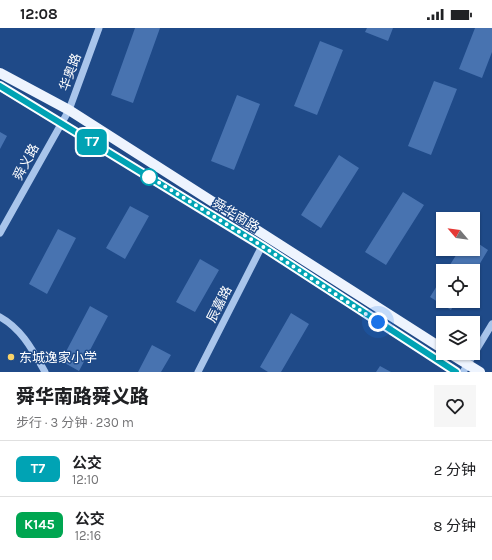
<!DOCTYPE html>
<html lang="zh">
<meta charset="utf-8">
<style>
body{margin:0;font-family:Karla,"Noto Sans SC",sans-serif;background:#f6f6f6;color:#202124;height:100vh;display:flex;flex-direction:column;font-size:15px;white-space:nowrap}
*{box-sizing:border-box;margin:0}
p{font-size:13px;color:#757577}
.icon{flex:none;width:22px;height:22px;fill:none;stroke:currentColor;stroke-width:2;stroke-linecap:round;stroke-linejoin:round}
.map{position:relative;height:344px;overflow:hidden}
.drawer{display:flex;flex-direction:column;background:#fff;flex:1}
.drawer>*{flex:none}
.badge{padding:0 8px;border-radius:6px;font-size:14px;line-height:26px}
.needle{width:26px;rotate:299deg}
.buttons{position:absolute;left:436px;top:184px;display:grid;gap:8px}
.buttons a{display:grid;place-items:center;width:44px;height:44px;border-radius:0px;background:#fff;box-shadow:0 1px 3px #0004;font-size:20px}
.you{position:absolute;width:20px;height:20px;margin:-10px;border:3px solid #fff;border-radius:50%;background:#1a73e8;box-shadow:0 0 0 6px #1a73e833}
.map>.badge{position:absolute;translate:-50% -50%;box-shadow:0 0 0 2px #fff}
.round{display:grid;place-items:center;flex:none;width:42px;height:42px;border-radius:0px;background:#f6f6f6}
.summary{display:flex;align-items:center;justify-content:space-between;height:68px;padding:0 16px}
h1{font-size:19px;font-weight:800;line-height:30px}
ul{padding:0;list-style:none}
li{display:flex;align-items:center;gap:12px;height:56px;padding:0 16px;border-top:1px solid #e0e0e0}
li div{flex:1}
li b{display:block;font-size:15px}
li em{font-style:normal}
li .badge{min-width:44px;font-weight:700;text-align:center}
.status{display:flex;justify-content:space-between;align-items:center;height:28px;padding:0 20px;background:#fff;direction:ltr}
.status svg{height:11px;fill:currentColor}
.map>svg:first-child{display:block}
.building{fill:#4873b0}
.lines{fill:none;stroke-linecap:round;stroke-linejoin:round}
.minor{stroke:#a9c5eb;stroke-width:7}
.major{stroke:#eef4fe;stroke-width:10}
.line-casing{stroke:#fff;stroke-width:9}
.line{stroke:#00a3b4;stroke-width:6}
.walk{stroke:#fff;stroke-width:4;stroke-dasharray:0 7.2}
.stop-dot{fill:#fff;stroke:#00a3b4;stroke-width:2}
.poi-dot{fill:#f9d369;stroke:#1f4a88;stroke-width:1.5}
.labels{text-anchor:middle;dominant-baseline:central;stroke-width:3;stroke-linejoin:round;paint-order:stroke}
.street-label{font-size:13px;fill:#fff;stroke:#1f4a88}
.poi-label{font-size:13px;fill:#fff;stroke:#1f4a88;text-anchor:start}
</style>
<div class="status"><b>12:08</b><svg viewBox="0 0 49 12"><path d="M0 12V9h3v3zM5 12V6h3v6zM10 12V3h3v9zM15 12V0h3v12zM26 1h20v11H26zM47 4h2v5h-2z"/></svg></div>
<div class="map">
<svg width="492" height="344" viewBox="0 0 492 344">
<rect width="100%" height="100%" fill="#1f4a88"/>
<path class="building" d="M135,0H160L133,75L111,67Z
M367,0H393L388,13L365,4Z
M475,0H492V24L482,50L459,41Z
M320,13L343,22L317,87L294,78Z
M434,53L457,61L431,127L408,118Z
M237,67L260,76L234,142L211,133Z
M0,104L7,108L0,121Z
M339,127L359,140L321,200L301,187Z
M403,164L424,177L386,237L365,224Z
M130,178L149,188L125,231L106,220Z
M58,201L76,210L47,266L29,256Z
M473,212L488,222L473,247V243H446L460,221H473Z
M200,231L219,242L195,284L176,274Z
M443,248V273H456L451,282L430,269Z
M90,278L108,288L79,343L61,333Z
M291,285L309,296L281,344H268L260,339Z
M152,317L171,327L161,344H138Z
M380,338L391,344H376Z"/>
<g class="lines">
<path class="minor" d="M0,205L69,82L99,0
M0,289C22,301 33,323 45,344
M198,344L262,218
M463,344L492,296"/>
<path class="major" d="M0,45L69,82L443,321
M0,58L262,218L456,344
M449,325L480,344"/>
</g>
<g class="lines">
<g class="line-casing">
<path id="line" d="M0,58L262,218L456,344"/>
</g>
<use href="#line" class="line"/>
<path class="walk" d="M149,149L145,146L262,218L378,294"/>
</g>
<circle class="stop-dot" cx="149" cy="149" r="8"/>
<circle class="poi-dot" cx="11" cy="329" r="4"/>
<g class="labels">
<g class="street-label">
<text transform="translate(70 44) rotate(-70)">华奥路</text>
<text transform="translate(26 134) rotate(-62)">舜义路</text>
<text transform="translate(236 187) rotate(31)">舜华南路</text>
<text transform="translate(219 276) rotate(-63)">辰嘉路</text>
</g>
<g class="poi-label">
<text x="19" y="329">东城逸家小学</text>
</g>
</g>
</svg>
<div class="buttons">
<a><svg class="needle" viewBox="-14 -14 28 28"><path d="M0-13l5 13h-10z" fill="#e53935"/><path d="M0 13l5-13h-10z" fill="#757577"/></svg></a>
<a><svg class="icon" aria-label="locate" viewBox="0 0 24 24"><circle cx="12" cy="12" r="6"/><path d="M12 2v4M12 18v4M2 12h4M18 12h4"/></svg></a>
<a><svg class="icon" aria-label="layers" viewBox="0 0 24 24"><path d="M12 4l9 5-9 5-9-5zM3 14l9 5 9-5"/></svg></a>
</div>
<div class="you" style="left:378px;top:294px"></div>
<b class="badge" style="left:92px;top:114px;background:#00a3b4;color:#fff">T7</b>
</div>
<section class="drawer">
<div class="summary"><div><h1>舜华南路舜义路</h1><p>步行 · 3 分钟 · 230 m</p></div><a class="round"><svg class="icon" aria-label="heart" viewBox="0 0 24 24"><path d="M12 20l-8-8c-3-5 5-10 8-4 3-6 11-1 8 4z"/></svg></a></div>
<ul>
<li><span class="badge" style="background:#00a3b4;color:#fff">T7</span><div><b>公交</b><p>12:10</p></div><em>2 分钟</em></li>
<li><span class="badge" style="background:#00a651;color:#fff">K145</span><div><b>公交</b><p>12:16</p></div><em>8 分钟</em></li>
</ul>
</section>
